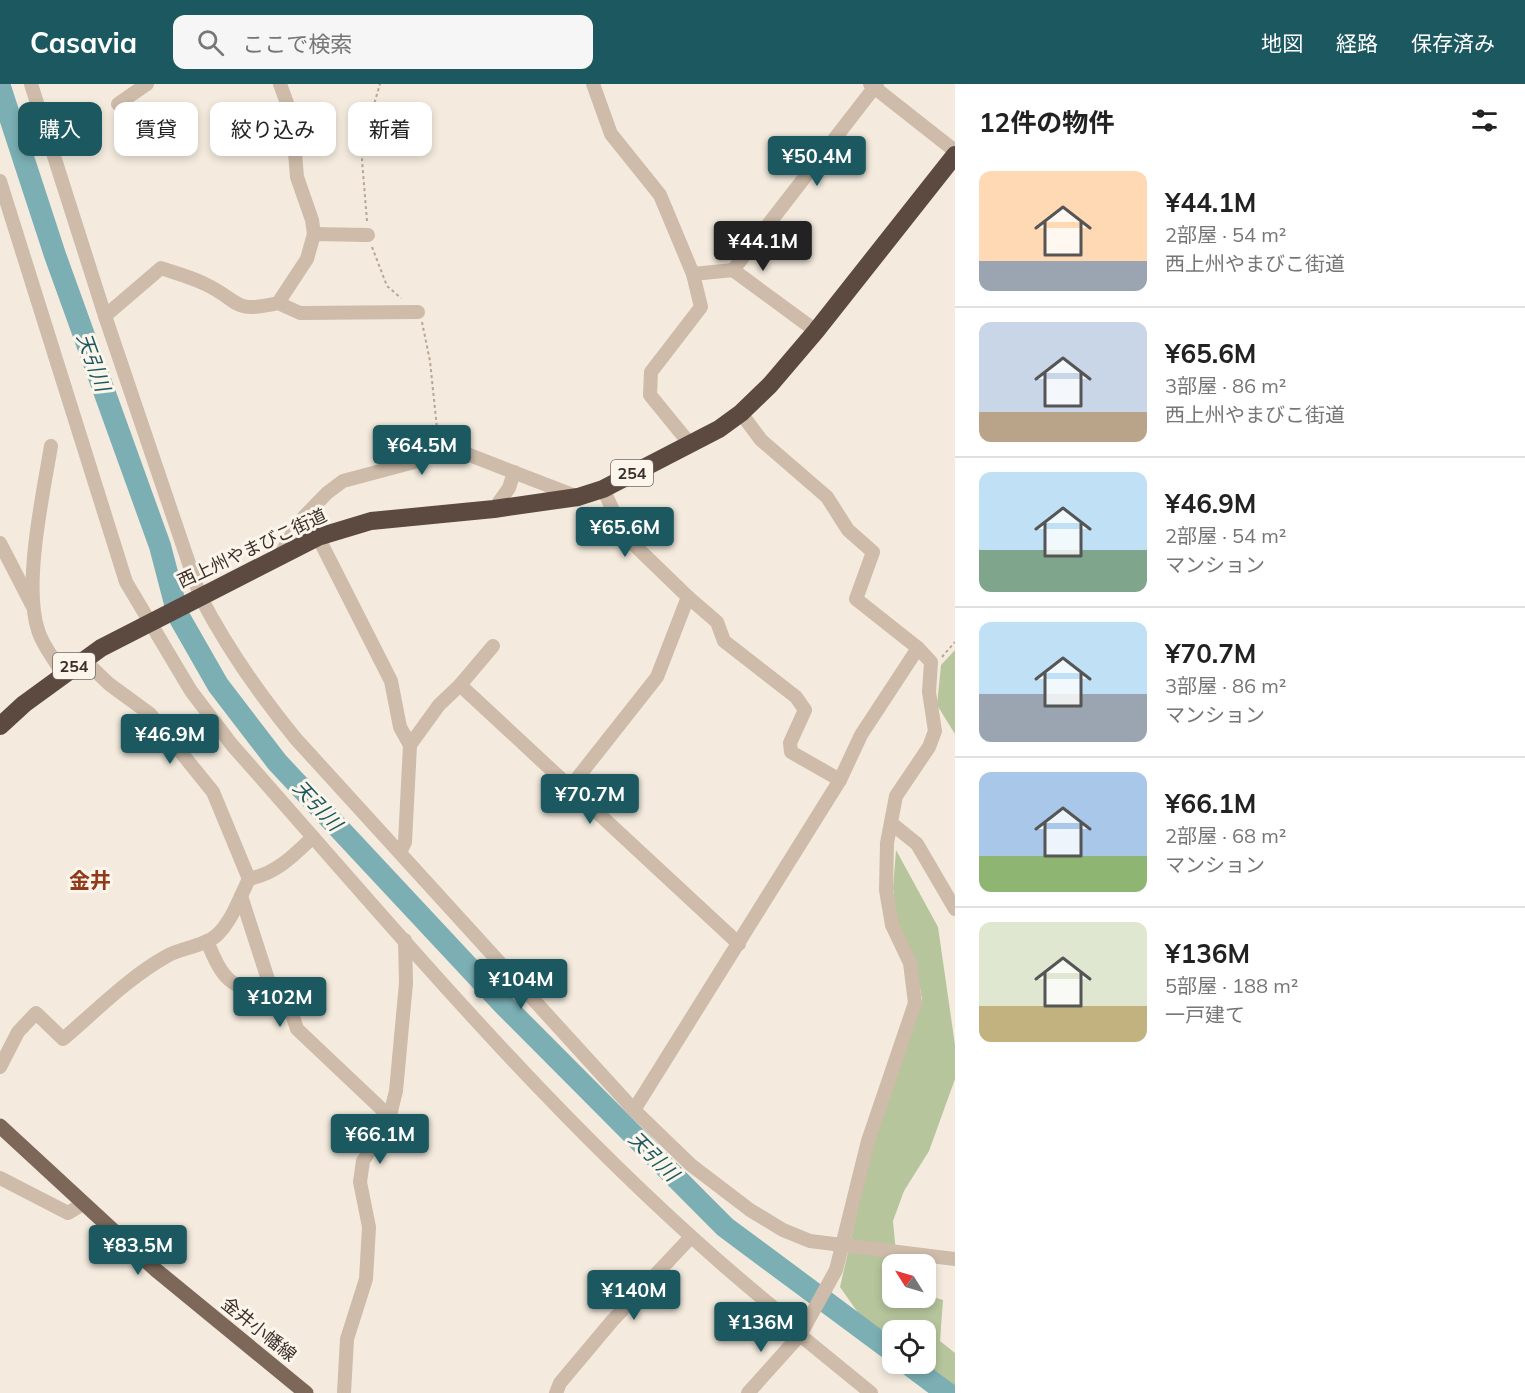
<!DOCTYPE html>
<html lang="ja">
<meta charset="utf-8">
<style>
:root{--surface:#fff;--page:#f6f6f6;--text:#222;--muted:#767676;--line:#e0e0e0;--accent:#1b585f}
body{margin:0;font-family:Mulish,"Noto Sans JP",sans-serif;background:var(--page);color:var(--text);height:100vh;display:flex;flex-direction:column;font-size:22px;white-space:nowrap}
*{box-sizing:border-box;margin:0}
p{font-size:20px;color:var(--muted)}
.icon{flex:none;width:33px;height:33px;fill:none;stroke:currentColor;stroke-width:2;stroke-linecap:round;stroke-linejoin:round}
.map{position:relative;flex:1;overflow:hidden}
.side{display:flex;flex-direction:column;background:var(--surface);width:570px}
.side>*{flex:none}
.top-card{position:absolute;left:18px;top:18px;width:570px;height:54px;display:flex;gap:12px}
.needle{width:39px;rotate:307deg}
.controls{position:absolute;left:882px;top:1170px;display:grid;gap:12px}
.controls a{display:grid;place-items:center;width:54px;height:54px;border-radius:12px;background:var(--surface);box-shadow:0 3px 9px #0003;font-size:30px}
.price{position:absolute;translate:-50% -51px;padding:0 14px;border-radius:6px;background:var(--accent);color:#fff;font-size:20px;line-height:39px;filter:drop-shadow(0 2px 3px #0008)}
.price::after{content:'';position:absolute;left:50%;top:36px;width:18px;height:14px;margin-left:-9px;background:inherit;clip-path:polygon(0 0,100% 0,50% 100%)}
.price.on{background:#222;color:#fff}
ul{padding:0;list-style:none}
li{display:flex;align-items:center;gap:18px;height:150px;padding:0 24px}
li+li{border-top:2px solid var(--line)}
li span{display:grid;place-items:center;flex:none;width:168px;height:120px;border-radius:12px;color:#555}
li>.icon{margin-inline-start:auto}
span .icon{width:72px;height:72px;fill:#fffc;stroke-width:1}
li b{font-size:26px}
h2{display:flex;justify-content:space-between;align-items:center;height:72px;padding:0 24px;font-size:26px}
.chip{padding:0 21px;border-radius:12px;background:var(--surface);box-shadow:0 3px 9px #0003;font-size:21px;line-height:54px}
.chip.on{background:var(--accent);color:#fff}
header{display:flex;align-items:center;gap:36px;box-sizing:border-box;height:84px;padding:0 30px;background:var(--accent);color:#fff}
header strong{font-size:28px}
nav{display:flex;gap:33px;margin-inline-start:auto;font-size:21px}
.search{width:420px;height:54px;background:var(--page);display:flex;align-items:center;gap:15px;box-sizing:border-box;padding:0 21px;border-radius:12px;color:var(--muted);font-size:22px}
main{display:flex;flex:1;min-height:0}
.map>svg:first-child{display:block}
.green{fill:#b6c59c}
.lines{fill:none;stroke-linecap:round;stroke-linejoin:round}
.river{stroke:#7bafb4;stroke-width:22}
.path{stroke:#baa593;stroke-width:2;stroke-dasharray:3 3;stroke-linecap:butt}
.minor{stroke:#cebba9;stroke-width:14}
.major{stroke:#7d6759;stroke-width:15}
.highway{stroke:#5c4940;stroke-width:18}
.labels{text-anchor:middle;dominant-baseline:central;stroke-width:6;stroke-linejoin:round;paint-order:stroke}
.shield{fill:#fbf5eb;stroke:#746a63;stroke-width:1.5}
.shield-label{font-size:16px;font-weight:bold;fill:#3a2f29}
.street-label{font-size:18px;fill:#3a2f29;stroke:#fbf5eb}
.water-label{font-size:20px;font-style:italic;fill:#1b585f;stroke:#fbf5eb}
.quarter-label{font-size:21px;font-weight:bold;fill:#903c1c;stroke:#fbf5eb}
</style>
<header>
<strong>Casavia</strong>
<div class="search"><svg class="icon" aria-label="search" viewBox="0 0 24 24"><circle cx="10" cy="10" r="6"/><path d="M15 15l6 6"/></svg>ここで検索</div>
<nav><a>地図</a><a>経路</a><a>保存済み</a></nav>
</header>
<main>
<div class="map">
<svg width="955" height="1309" viewBox="0 0 955 1309">
<rect width="100%" height="100%" fill="#f4ebde"/>
<g class="green">
<path d="M 955,566 L 955,650 L 937,621 L 941,581 Z"/>
<path d="M 896,766 L 938,843 L 955,961 L 955,995 L 929,1067 L 904,1107 L 893,1137 L 897,1180 L 892,1180 L 892,1214 L 926,1214 L 926,1211 L 943,1216 L 940,1257 L 955,1269 L 955,1302 L 923,1280 L 926,1280 L 926,1246 L 892,1246 L 892,1258 L 866,1240 L 840,1203 L 873,1058 L 922,915 L 915,876 L 897,838 L 893,804 Z"/>
</g>
<g class="lines">
<g class="river">
<path d="M 0,3 L 55,171 L 160,462 L 178,531 L 218,601 L 277,678 L 504,921 L 725,1143 L 892,1267"/>
<path d="M 908,1280 L 947,1309"/>
</g>
<g class="path">
<path d="M 367,137 L 362,76 L 367,44 L 380,0"/>
<path d="M 372,163 L 387,202 L 401,214"/>
<path d="M 422,238 L 430,277 L 438,354"/>
<path d="M 942,573 L 955,558"/>
</g>
<g class="minor">
<path d="M 31,0 L 105,232 L 200,512 C 227,564 259,610 296,655 L 634,1026 L 691,1081 L 750,1126 L 783,1146 L 810,1157 L 955,1175"/>
<path d="M 280,0 L 292,33 L 297,93 L 312,136 L 314,150"/>
<path d="M 593,0 L 611,50 L 660,111 L 693,190 L 701,223 L 651,288 L 650,311 L 690,360"/>
<path d="M 870,0 L 955,67"/>
<path d="M 118,20 L 147,0"/>
<path d="M 0,97 L 126,498 L 191,607 L 232,661 C 409,861 580,1069 789,1236 L 800,1251 L 871,1309"/>
<path d="M 733,186 L 877,0"/>
<path d="M 693,190 L 733,186 L 816,247"/>
<path d="M 278,219 L 300,229 L 418,228"/>
<path d="M 105,232 L 161,184 C 175,189 191,193 205,200 C 241,217 232,230 278,219 L 307,175 L 314,150 L 368,151"/>
<path d="M 741,329 L 761,356 L 827,413 L 848,446 L 873,468 L 856,515 L 918,564 L 931,578 L 929,608 L 935,647 L 929,663 L 896,712 L 887,759 L 886,806 L 892,841 L 910,879 L 915,919 L 868,1057 L 836,1186 L 800,1251 L 748,1309"/>
<path d="M 51,362 C 43,410 23,501 38,546 C 42,561 55,576 63,590"/>
<path d="M 603,405 L 625,452 L 688,513"/>
<path d="M 494,425 L 509,404 L 514,388"/>
<path d="M 318,453 L 391,597 L 400,643 L 410,661"/>
<path d="M 0,459 L 32,521"/>
<path d="M 281,470 L 298,439 L 327,409 L 343,397 L 418,377 L 439,366 L 467,370 L 578,413"/>
<path d="M 83,575 L 109,600 L 150,630 L 213,708 L 249,795"/>
<path d="M 460,601 L 739,860"/>
<path d="M 571,702 L 657,593 L 688,513 L 717,538 L 724,557 L 796,613 L 805,626 L 790,659 L 791,668 L 840,696"/>
<path d="M 891,739 L 917,760 L 955,825"/>
<path d="M 400,768 L 405,758 L 410,661 L 439,621 L 460,601 L 493,562"/>
<path d="M 241,812 L 273,911 L 290,924 L 297,945 L 390,1033"/>
<path d="M 207,857 C 223,896 229,904 273,911"/>
<path d="M 0,983 L 18,948 L 36,929 L 63,955 C 96,927 129,893 167,872 C 182,863 204,863 217,851 C 232,837 240,813 249,795 C 277,789 293,772 313,753"/>
<path d="M 634,1026 L 840,696 L 861,651 L 918,564"/>
<path d="M 0,1094 L 68,1129 L 83,1120"/>
<path d="M 344,1309 L 347,1255 L 366,1195 L 369,1143 L 360,1098 L 363,1077 L 388,1039 L 396,1007 L 406,899 L 405,856"/>
<path d="M 556,1309 L 560,1299 L 612,1237 L 691,1153"/>
</g>
<path class="major" d="M 0,1042 L 156,1186 L 306,1309"/>
<path class="highway" d="M 0,642 L 24,620 L 101,564 L 318,453 L 371,437 L 494,425 L 578,413 L 603,405 L 719,345 L 741,329 L 770,301 L 816,247 L 955,71"/>
</g>
<g class="labels">
<g class="shield">
<rect x="611" y="376" width="42" height="26" rx="4.5"/>
<rect x="53" y="569" width="42" height="26" rx="4.5"/>
</g>
<g class="shield-label">
<text x="632" y="389">254</text>
<text x="74" y="582">254</text>
</g>
<g class="street-label">
<text transform="translate(252 464) rotate(-25)">西上州やまびこ街道</text>
<text transform="translate(259 1245) rotate(39)">金井小幡線</text>
</g>
<g class="water-label">
<text transform="translate(94 278) rotate(70)">天引川</text>
<text transform="translate(318 721) rotate(47)">天引川</text>
<text transform="translate(654 1072) rotate(45)">天引川</text>
</g>
<g class="quarter-label">
<text x="90" y="796">金井</text>
</g>
</g>
</svg>
<div class="controls">
<a><svg class="needle" viewBox="-14 -14 28 28"><path d="M0-13l5 13h-10z" fill="#e53935"/><path d="M0 13l5-13h-10z" fill="#767676"/></svg></a>
<a><svg class="icon" aria-label="locate" viewBox="0 0 24 24"><circle cx="12" cy="12" r="6"/><path d="M12 2v4M12 18v4M2 12h4M18 12h4"/></svg></a>
</div>
<b class="price" style="left:817px;top:103px">¥50.4M</b>
<b class="price on" style="left:763px;top:188px">¥44.1M</b>
<b class="price" style="left:422px;top:392px">¥64.5M</b>
<b class="price" style="left:625px;top:474px">¥65.6M</b>
<b class="price" style="left:170px;top:681px">¥46.9M</b>
<b class="price" style="left:590px;top:741px">¥70.7M</b>
<b class="price" style="left:521px;top:926px">¥104M</b>
<b class="price" style="left:280px;top:944px">¥102M</b>
<b class="price" style="left:380px;top:1081px">¥66.1M</b>
<b class="price" style="left:138px;top:1192px">¥83.5M</b>
<b class="price" style="left:634px;top:1237px">¥140M</b>
<b class="price" style="left:761px;top:1269px">¥136M</b>
<div class="top-card">
<a class="chip on">購入</a>
<a class="chip">賃貸</a>
<a class="chip">絞り込み</a>
<a class="chip">新着</a>
</div>
</div>
<section class="side">
<h2>12件の物件<svg class="icon" aria-label="filters" viewBox="0 0 24 24"><path d="M4 7h16M4 17h16"/><circle cx="9" cy="7" r="2"/><circle cx="15" cy="17" r="2"/></svg></h2>
<ul>
<li><span style="background:linear-gradient(#ffd9b3 75%,#9aa5b1 0)"><svg class="icon" aria-label="home" viewBox="0 0 24 24"><path d="M3 11l9-7 9 7M6 9v11h12V9"/></svg></span><div><b>¥44.1M</b><p>2部屋 · 54 m²</p><p>西上州やまびこ街道</p></div></li>
<li><span style="background:linear-gradient(#c9d6e8 75%,#b9a48a 0)"><svg class="icon" aria-label="home" viewBox="0 0 24 24"><path d="M3 11l9-7 9 7M6 9v11h12V9"/></svg></span><div><b>¥65.6M</b><p>3部屋 · 86 m²</p><p>西上州やまびこ街道</p></div></li>
<li><span style="background:linear-gradient(#bfe0f5 65%,#7fa58c 0)"><svg class="icon" aria-label="home" viewBox="0 0 24 24"><path d="M3 11l9-7 9 7M6 9v11h12V9"/></svg></span><div><b>¥46.9M</b><p>2部屋 · 54 m²</p><p>マンション</p></div></li>
<li><span style="background:linear-gradient(#bfe0f5 60%,#9aa5b1 0)"><svg class="icon" aria-label="home" viewBox="0 0 24 24"><path d="M3 11l9-7 9 7M6 9v11h12V9"/></svg></span><div><b>¥70.7M</b><p>3部屋 · 86 m²</p><p>マンション</p></div></li>
<li><span style="background:linear-gradient(#a9c7e8 70%,#8fb573 0)"><svg class="icon" aria-label="home" viewBox="0 0 24 24"><path d="M3 11l9-7 9 7M6 9v11h12V9"/></svg></span><div><b>¥66.1M</b><p>2部屋 · 68 m²</p><p>マンション</p></div></li>
<li><span style="background:linear-gradient(#dfe7d0 70%,#c2b280 0)"><svg class="icon" aria-label="home" viewBox="0 0 24 24"><path d="M3 11l9-7 9 7M6 9v11h12V9"/></svg></span><div><b>¥136M</b><p>5部屋 · 188 m²</p><p>一戸建て</p></div></li>
</ul>
</section>
</main>
